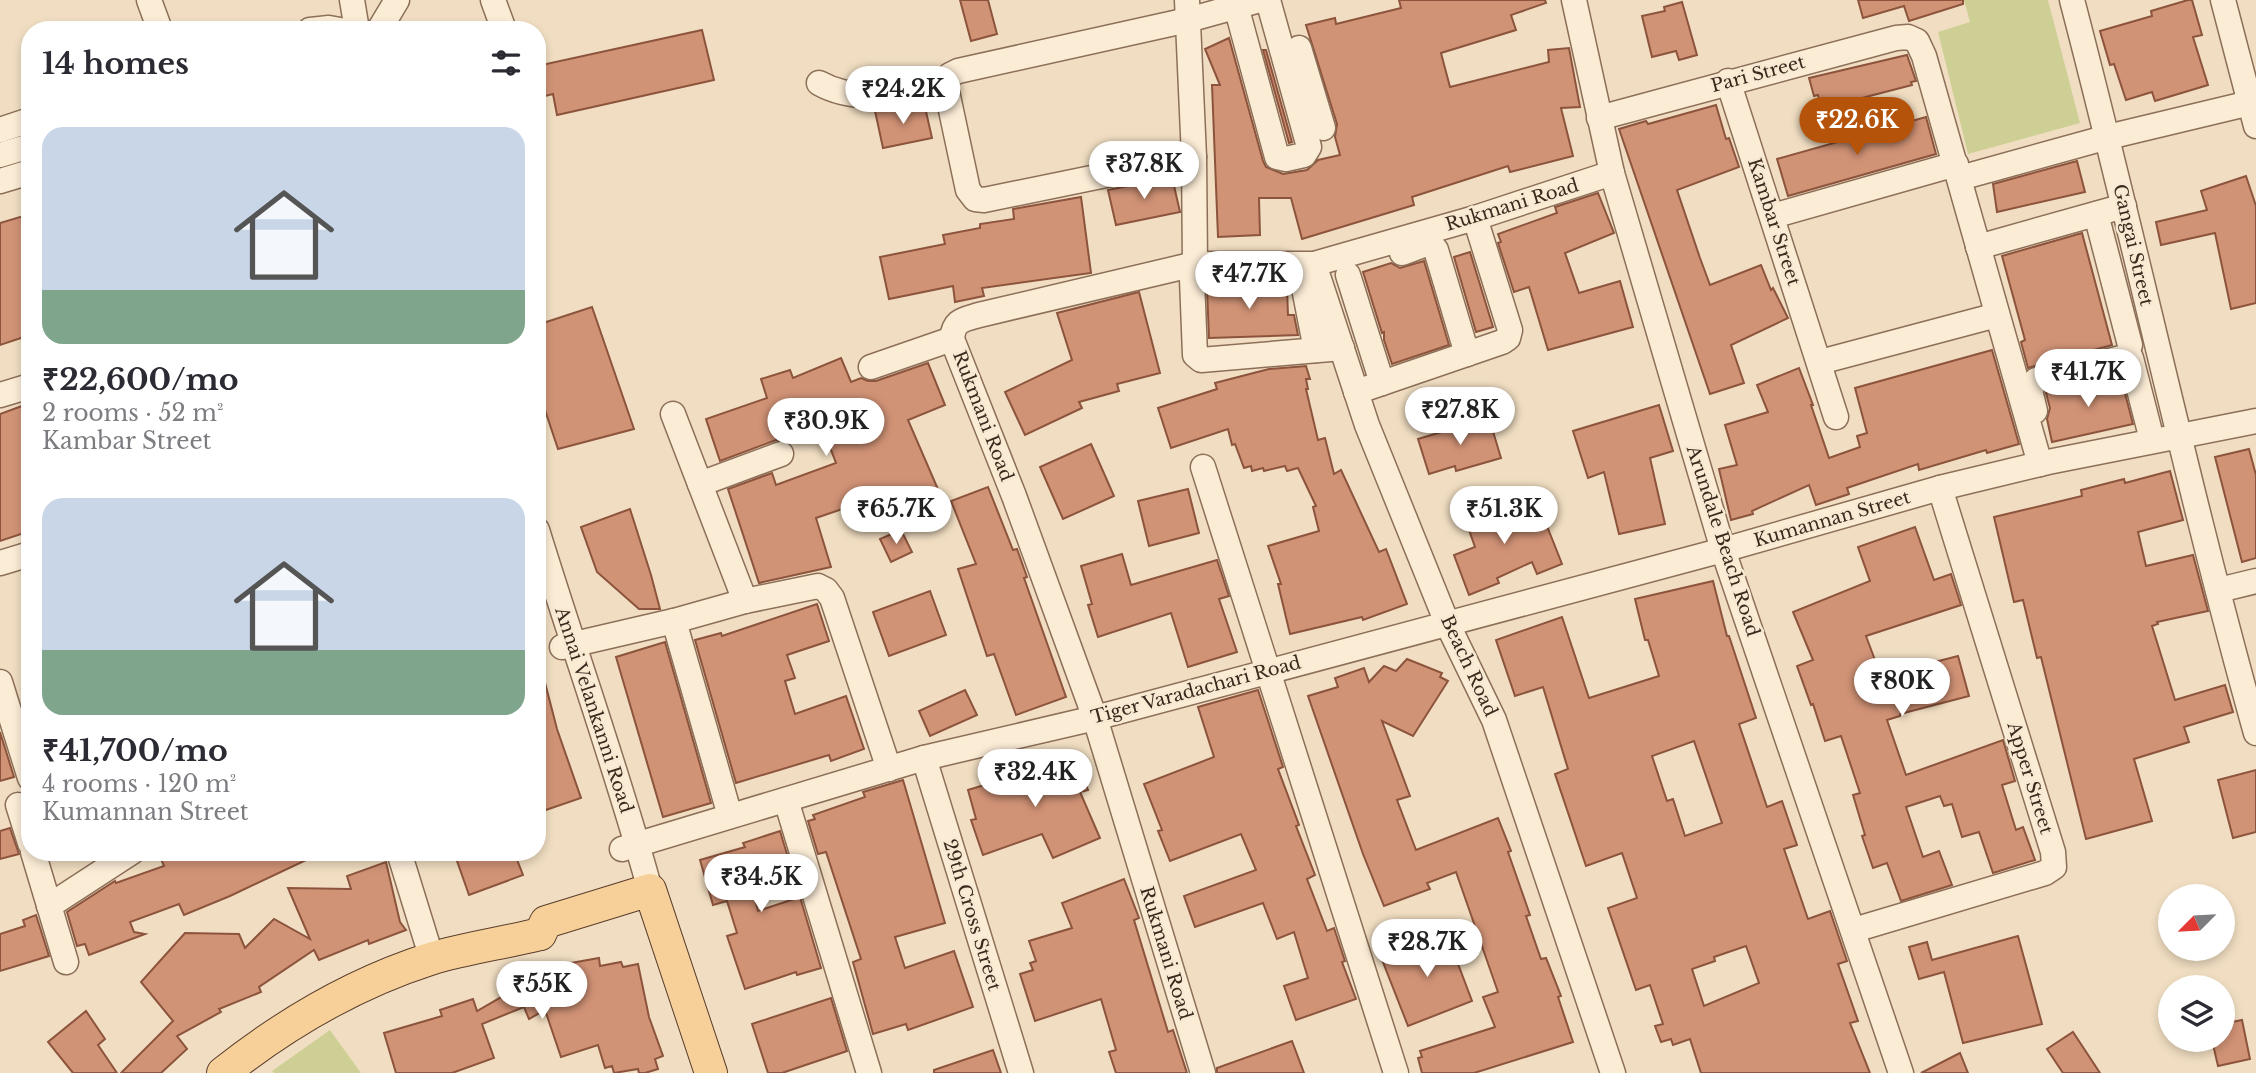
<!DOCTYPE html>
<meta charset="utf-8">
<style>
:root{--surface:#fff;--page:#f7f7f7;--text:#2b2b33;--muted:#7c7c81;--accent:#b45309}
body{margin:0;font-family:"Libre Baskerville",serif;background:var(--page);color:var(--text);height:100vh;display:flex;flex-direction:column;font-size:26px;white-space:nowrap}
*{box-sizing:border-box;margin:0}
p{font-size:23px;color:var(--muted)}
.icon{flex:none;width:38px;height:38px;fill:none;stroke:currentColor;stroke-width:2;stroke-linecap:round;stroke-linejoin:round}
.map{position:relative;flex:1;overflow:hidden}
.drawer{position:absolute;left:21px;top:21px;width:525px;height:840px;display:flex;flex-direction:column;background:var(--surface);border-radius:28px;box-shadow:0 4px 10px #0003}
.drawer>*{flex:none}
.needle{width:46px;rotate:246deg}
.buttons{position:absolute;left:2158px;top:884px;display:grid;gap:14px}
.buttons a{display:grid;place-items:center;width:77px;height:77px;border-radius:50%;background:var(--surface);box-shadow:0 4px 10px #0003;font-size:35px}
.price{position:absolute;translate:-50% -60px;padding:0 16px;border-radius:24px;background:#fff;color:#222;font-size:23px;line-height:46px;filter:drop-shadow(0 2px 4px #0008)}
.price::after{content:'';position:absolute;left:50%;top:42px;width:21px;height:16px;margin-left:-10px;background:inherit;clip-path:polygon(0 0,100% 0,50% 100%)}
.price.selected{background:var(--accent);color:#fff}
ul{padding:0;list-style:none}
li{display:grid;align-content:center;gap:14px;height:371px;padding:0 21px}
li span{display:grid;place-items:center;height:217px;border-radius:21px;color:#555}
li>.icon{margin-inline-start:auto}
span .icon{width:126px;height:126px;fill:#fffc;stroke-width:1}
li b{font-size:30px}
h2{display:flex;justify-content:space-between;align-items:center;height:84px;padding:0 21px;font-size:30px}
.map>svg:first-child{display:block}
.green{fill:#cecf95}
.building{fill:#d19376;stroke:#8c543c;stroke-width:2;fill-rule:evenodd}
.lines{fill:none;stroke-linecap:round;stroke-linejoin:round}
.minor-casing{stroke:#8c6f58;stroke-width:27}
.major-casing{stroke:#593d2c;stroke-width:34}
.minor{stroke:#fbecd6;stroke-width:24}
.major{stroke:#f6d098;stroke-width:32}
.labels{text-anchor:middle;dominant-baseline:central;stroke-width:5;stroke-linejoin:round;paint-order:stroke}
.street-label{font-size:18px;fill:#3b291d;stroke:#f7e9d2}
</style>
<div class="map">
<svg width="2256" height="1073" viewBox="0 0 2256 1073">
<rect width="100%" height="100%" fill="#f1dec2"/>
<g class="green">
<path d="M 1964,0 L 2048,0 L 2080,123 L 1968,154 L 1938,32 L 1970,22 Z"/>
<path d="M 330,1030 L 361,1073 L 274,1073 L 272,1071 Z"/>
</g>
<g class="building">
<path d="M 960,0 L 988,0 L 997,34 L 971,41 Z"/>
<path d="M 1399,0 L 1545,0 L 1546,3 L 1511,15 L 1516,30 L 1441,53 L 1450,87 L 1549,62 L 1548,50 L 1569,48 L 1580,107 L 1561,108 L 1573,156 L 1510,172 L 1508,166 L 1412,197 L 1414,205 L 1302,239 L 1291,198 L 1259,198 L 1260,235 L 1218,237 L 1212,85 L 1220,85 L 1205,49 L 1229,38 L 1263,161 L 1266,167 L 1283,174 L 1307,170 L 1318,160 L 1340,155 L 1335,137 L 1337,124 L 1306,25 L 1335,18 L 1336,24 L 1401,8 Z"/>
<path d="M 1858,0 L 1963,0 L 1963,4 L 1909,21 L 1904,6 L 1863,18 Z"/>
<path d="M 2188,0 L 2192,0 L 2202,35 L 2193,37 L 2208,85 L 2155,101 L 2152,92 L 2126,100 L 2114,64 L 2110,65 L 2100,31 L 2152,16 L 2151,11 Z"/>
<path d="M 1682,2 L 1697,55 L 1679,60 L 1676,51 L 1652,57 L 1642,16 L 1665,11 L 1664,7 Z"/>
<path d="M 702,30 L 714,80 L 557,115 L 553,94 L 537,98 L 537,66 Z"/>
<path d="M 1263,50 L 1266,50 L 1292,142 L 1289,143 Z"/>
<path d="M 1907,55 L 1916,81 L 1911,82 L 1912,85 L 1862,98 L 1863,102 L 1830,110 L 1829,105 L 1821,107 L 1818,95 L 1814,96 L 1809,78 Z"/>
<path d="M 1716,105 L 1726,139 L 1729,138 L 1739,167 L 1677,190 L 1700,258 L 1710,285 L 1761,265 L 1771,290 L 1773,288 L 1788,318 L 1731,345 L 1744,383 L 1710,394 L 1619,129 L 1646,121 L 1648,124 Z"/>
<path d="M 925,107 L 932,138 L 883,148 L 875,111 Z"/>
<path d="M 1926,117 L 1936,154 L 1788,196 L 1777,159 Z"/>
<path d="M 2077,161 L 2085,192 L 1997,212 L 1993,184 Z"/>
<path d="M 2246,176 L 2256,206 L 2256,303 L 2231,309 L 2215,233 L 2161,245 L 2156,222 L 2207,210 L 2201,191 Z"/>
<path d="M 1172,177 L 1180,212 L 1116,225 L 1108,190 Z"/>
<path d="M 1598,193 L 1614,233 L 1565,253 L 1579,293 L 1620,281 L 1633,327 L 1548,350 L 1529,287 L 1514,292 L 1498,243 L 1501,242 L 1498,234 L 1557,213 L 1555,207 Z"/>
<path d="M 1081,197 L 1091,273 L 982,288 L 984,296 L 955,302 L 953,286 L 889,299 L 880,257 L 945,244 L 943,235 L 980,228 L 980,224 L 1014,219 L 1013,209 Z"/>
<path d="M 30,214 L 30,335 L 0,345 L 0,223 Z"/>
<path d="M 2082,233 L 2112,345 L 2028,368 L 2021,342 L 2025,340 L 2002,256 Z"/>
<path d="M 1470,252 L 1493,327 L 1476,332 L 1454,257 Z"/>
<path d="M 1424,261 L 1449,345 L 1392,364 L 1384,340 L 1384,332 L 1382,333 L 1363,272 L 1391,263 L 1400,268 Z"/>
<path d="M 1264,279 L 1272,288 L 1287,289 L 1288,315 L 1294,315 L 1298,335 L 1209,338 L 1207,288 L 1229,287 L 1229,280 Z"/>
<path d="M 1139,292 L 1160,373 L 1117,384 L 1119,391 L 1079,402 L 1082,408 L 1025,435 L 1005,392 L 1072,360 L 1057,313 Z"/>
<path d="M 592,307 L 634,429 L 558,449 L 537,386 L 537,325 Z"/>
<path d="M 1992,350 L 2019,444 L 1987,453 L 1986,450 L 1919,470 L 1918,464 L 1847,488 L 1849,494 L 1816,505 L 1809,485 L 1752,511 L 1753,514 L 1731,520 L 1719,469 L 1737,465 L 1725,425 L 1768,412 L 1757,385 L 1799,368 L 1813,405 L 1811,405 L 1829,458 L 1860,447 L 1857,436 L 1867,433 L 1855,388 Z"/>
<path d="M 841,358 L 851,382 L 861,378 L 868,381 L 876,381 L 928,363 L 945,405 L 908,420 L 940,494 L 913,505 L 907,493 L 857,512 L 854,505 L 816,518 L 831,567 L 759,583 L 728,489 L 772,473 L 776,485 L 836,463 L 822,427 L 784,440 L 776,440 L 720,461 L 706,419 L 767,398 L 761,379 L 790,370 L 793,378 Z"/>
<path d="M 1306,366 L 1310,379 L 1306,379 L 1308,389 L 1306,389 L 1318,440 L 1325,438 L 1334,474 L 1341,470 L 1379,552 L 1386,549 L 1407,604 L 1363,620 L 1362,617 L 1290,634 L 1278,584 L 1281,584 L 1268,546 L 1319,531 L 1313,507 L 1316,506 L 1298,468 L 1287,471 L 1285,466 L 1264,471 L 1263,468 L 1252,471 L 1251,466 L 1244,468 L 1235,444 L 1232,445 L 1228,429 L 1171,448 L 1158,408 L 1217,389 L 1215,383 L 1269,369 Z"/>
<path d="M 2120,374 L 2133,424 L 2052,442 L 2047,419 L 2050,408 L 2046,393 Z"/>
<path d="M 30,403 L 30,531 L 0,541 L 0,414 Z"/>
<path d="M 1659,405 L 1673,451 L 1650,458 L 1665,524 L 1619,534 L 1604,472 L 1588,478 L 1573,431 Z"/>
<path d="M 1489,418 L 1501,458 L 1456,471 L 1455,466 L 1429,474 L 1418,439 Z"/>
<path d="M 1091,444 L 1114,496 L 1063,519 L 1040,467 Z"/>
<path d="M 2249,449 L 2256,475 L 2256,558 L 2242,562 L 2215,457 Z"/>
<path d="M 2170,471 L 2183,520 L 2138,532 L 2146,566 L 2193,555 L 2208,611 L 2157,622 L 2158,624 L 2152,626 L 2175,700 L 2225,685 L 2233,712 L 2184,727 L 2189,742 L 2134,759 L 2152,821 L 2086,839 L 2041,657 L 2037,658 L 2023,600 L 2014,602 L 1994,517 L 2082,496 L 2081,490 L 2124,479 L 2125,483 Z"/>
<path d="M 988,487 L 1013,550 L 1017,549 L 1027,577 L 1024,578 L 1066,697 L 1016,715 L 994,654 L 987,656 L 958,569 L 976,564 L 951,501 Z"/>
<path d="M 1188,489 L 1199,533 L 1149,546 L 1138,501 Z"/>
<path d="M 1504,498 L 1512,523 L 1541,511 L 1562,564 L 1537,574 L 1532,562 L 1497,578 L 1499,583 L 1469,595 L 1454,555 L 1475,547 L 1463,513 Z"/>
<path d="M 630,509 L 651,575 L 660,609 L 639,609 L 597,572 L 581,527 Z"/>
<path d="M 1915,527 L 1934,580 L 1951,574 L 1961,605 L 1866,636 L 1881,676 L 1958,656 L 1969,696 L 1900,714 L 1900,716 L 1887,720 L 1906,775 L 2003,740 L 2015,781 L 2002,785 L 2016,830 L 2023,827 L 2035,860 L 1993,873 L 1979,832 L 1962,837 L 1952,804 L 1944,806 L 1940,796 L 1906,807 L 1923,857 L 1939,851 L 1952,885 L 1901,901 L 1887,863 L 1873,868 L 1862,836 L 1865,835 L 1853,795 L 1860,793 L 1841,736 L 1825,741 L 1813,704 L 1811,705 L 1797,666 L 1813,660 L 1793,612 L 1870,581 L 1858,547 Z"/>
<path d="M 901,530 L 912,552 L 891,562 L 880,539 Z"/>
<path d="M 1122,554 L 1131,585 L 1217,560 L 1229,596 L 1219,599 L 1237,652 L 1188,667 L 1171,613 L 1098,637 L 1088,605 L 1092,604 L 1081,566 Z"/>
<path d="M 1713,581 L 1727,636 L 1729,636 L 1756,718 L 1739,724 L 1767,807 L 1782,801 L 1797,845 L 1784,849 L 1808,919 L 1830,911 L 1847,961 L 1838,964 L 1858,1021 L 1850,1023 L 1870,1073 L 1701,1073 L 1690,1039 L 1673,1045 L 1671,1039 L 1661,1042 L 1655,1026 L 1663,1024 L 1650,985 L 1636,990 L 1608,908 L 1637,898 L 1622,853 L 1586,866 L 1555,774 L 1568,769 L 1543,687 L 1515,696 L 1496,640 L 1562,617 L 1589,698 L 1659,676 L 1648,640 L 1645,640 L 1635,599 ZM 1694,741 L 1722,823 L 1685,836 L 1673,799 L 1667,801 L 1652,756 ZM 1746,946 L 1759,983 L 1704,1006 L 1692,969 L 1715,961 L 1714,957 Z"/>
<path d="M 930,591 L 946,635 L 889,656 L 873,612 Z"/>
<path d="M 817,604 L 829,641 L 787,655 L 795,678 L 785,681 L 795,714 L 846,696 L 864,749 L 831,761 L 829,755 L 736,783 L 695,640 L 721,633 L 722,636 Z"/>
<path d="M 665,642 L 711,803 L 663,817 L 616,657 Z"/>
<path d="M 1407,659 L 1442,673 L 1440,677 L 1448,681 L 1413,736 L 1382,721 L 1410,796 L 1397,800 L 1416,850 L 1498,818 L 1511,851 L 1508,852 L 1530,915 L 1526,916 L 1541,959 L 1546,958 L 1561,996 L 1558,997 L 1573,1042 L 1474,1073 L 1422,1073 L 1418,1058 L 1422,1057 L 1420,1051 L 1495,1027 L 1483,997 L 1498,992 L 1456,872 L 1427,883 L 1430,889 L 1384,906 L 1363,854 L 1308,696 L 1338,687 L 1335,678 L 1364,668 L 1369,682 L 1384,666 L 1396,671 Z"/>
<path d="M 542,671 L 557,729 L 581,798 L 537,813 L 537,672 Z"/>
<path d="M 965,690 L 977,715 L 930,736 L 919,711 Z"/>
<path d="M 1258,690 L 1283,767 L 1278,769 L 1299,825 L 1296,826 L 1315,875 L 1307,879 L 1327,931 L 1334,928 L 1345,961 L 1342,962 L 1356,999 L 1296,1020 L 1284,986 L 1308,978 L 1294,932 L 1277,939 L 1263,903 L 1195,927 L 1184,896 L 1256,870 L 1241,834 L 1170,861 L 1158,831 L 1162,830 L 1144,784 L 1214,757 L 1198,707 Z"/>
<path d="M 0,732 L 14,777 L 0,781 Z"/>
<path d="M 1074,752 L 1088,790 L 1080,792 L 1100,838 L 1053,858 L 1042,834 L 983,855 L 971,820 L 976,819 L 968,790 L 1024,773 L 1023,770 Z"/>
<path d="M 2256,770 L 2256,832 L 2233,838 L 2218,780 Z"/>
<path d="M 903,780 L 945,923 L 895,937 L 905,968 L 954,951 L 973,1007 L 908,1030 L 906,1024 L 873,1034 L 853,962 L 861,959 L 826,852 L 818,854 L 808,821 L 815,819 L 813,815 L 865,797 L 863,792 Z"/>
<path d="M 10,828 L 19,854 L 0,859 L 0,831 Z"/>
<path d="M 780,831 L 790,864 L 749,877 L 758,911 L 800,897 L 821,968 L 797,975 L 796,972 L 745,989 L 727,936 L 737,933 L 727,901 L 713,905 L 700,860 L 745,847 L 743,843 Z"/>
<path d="M 158,852 L 323,852 L 230,896 L 184,915 L 179,904 L 130,922 L 134,932 L 145,934 L 89,955 L 85,944 L 77,946 L 67,912 L 115,881 L 116,883 L 164,866 Z"/>
<path d="M 471,852 L 514,852 L 523,875 L 469,895 L 456,858 Z"/>
<path d="M 386,862 L 400,922 L 406,930 L 369,944 L 368,940 L 319,960 L 314,950 L 259,987 L 261,992 L 219,1009 L 221,1012 L 177,1036 L 187,1049 L 161,1073 L 121,1073 L 173,1021 L 141,982 L 185,933 L 239,934 L 245,948 L 274,919 L 310,939 L 288,888 L 351,889 L 347,876 Z"/>
<path d="M 1124,879 L 1139,918 L 1134,920 L 1168,1032 L 1173,1030 L 1187,1073 L 1116,1073 L 1109,1052 L 1116,1050 L 1101,999 L 1035,1021 L 1020,974 L 1033,970 L 1030,963 L 1036,961 L 1029,941 L 1072,928 L 1062,903 Z"/>
<path d="M 36,915 L 49,956 L 0,971 L 0,934 L 25,926 L 23,920 Z"/>
<path d="M 1446,932 L 1472,1001 L 1408,1026 L 1381,957 Z"/>
<path d="M 2018,936 L 2042,1024 L 1963,1043 L 1944,972 L 1919,979 L 1909,947 L 1927,942 L 1932,960 Z"/>
<path d="M 599,958 L 600,966 L 621,962 L 623,967 L 638,964 L 649,1017 L 663,1056 L 655,1059 L 658,1069 L 645,1073 L 639,1073 L 638,1069 L 614,1073 L 612,1066 L 605,1068 L 598,1045 L 561,1057 L 545,1010 L 529,1019 L 524,1007 L 482,1024 L 494,1058 L 452,1073 L 396,1073 L 384,1033 L 442,1016 L 440,1010 L 473,999 L 477,1011 L 517,988 L 513,975 L 533,966 L 539,976 L 547,969 L 550,975 L 560,965 Z"/>
<path d="M 831,998 L 847,1051 L 782,1073 L 768,1073 L 752,1024 Z"/>
<path d="M 86,1011 L 105,1039 L 98,1045 L 117,1073 L 73,1073 L 48,1042 Z"/>
<path d="M 2242,1020 L 2250,1059 L 2218,1066 L 2212,1040 L 2222,1040 L 2222,1024 Z"/>
<path d="M 2073,1032 L 2100,1073 L 2063,1073 L 2047,1049 Z"/>
<path d="M 1292,1041 L 1304,1073 L 1217,1073 L 1217,1068 Z"/>
<path d="M 993,1050 L 1001,1073 L 934,1073 L 934,1070 Z"/>
<path d="M 1960,1053 L 1968,1073 L 1921,1073 Z"/>
</g>
<g class="lines">
<g class="minor-casing">
<g id="minor">
<path d="M 149,0 L 160,30"/>
<path d="M 352,0 L 357,30"/>
<path d="M 493,0 L 504,30"/>
<path d="M 1187,0 L 1194,157 L 1195,264 L 1192,279 L 1195,355 L 1201,360 L 1342,348"/>
<path d="M 1574,0 L 1612,173 L 1723,550 L 1901,1073"/>
<path d="M 2072,0 C 2136,244 2188,491 2256,733"/>
<path d="M 2223,0 L 2256,126"/>
<path d="M 1236,6 L 1277,157 L 1286,159 L 1304,155 L 1309,147 L 1268,0"/>
<path d="M 310,30 L 329,28 L 340,30"/>
<path d="M 379,30 L 397,0"/>
<path d="M 1299,48 L 1323,128"/>
<path d="M 1728,81 L 1836,417"/>
<path d="M 819,83 C 856,104 904,94 945,90"/>
<path d="M 1599,118 L 1896,38 L 1908,37 L 1917,41 L 1924,56 L 2040,464"/>
<path d="M 0,130 L 30,120"/>
<path d="M 0,155 L 30,146"/>
<path d="M 1194,157 L 984,200 L 975,199 L 968,190 L 945,82 L 950,75 L 958,71 L 1188,20 L 1260,0"/>
<path d="M 1960,178 L 2108,137 L 2250,103"/>
<path d="M 0,181 L 30,172"/>
<path d="M 2096,214 L 2130,345"/>
<path d="M 1773,216 L 1956,164"/>
<path d="M 1978,247 L 2124,206"/>
<path d="M 1402,253 L 1426,244 L 1432,245 L 1436,250 L 1467,354"/>
<path d="M 1314,264 L 1367,425 L 1447,623 L 1494,720 L 1613,1073"/>
<path d="M 1278,274 C 1289,273 1296,273 1303,283 L 1316,350"/>
<path d="M 1348,275 L 1382,383"/>
<path d="M 1820,362 L 1997,315"/>
<path d="M 871,367 L 952,339"/>
<path d="M 1356,392 L 1502,342 L 1508,338 L 1510,330 L 1475,218"/>
<path d="M 0,395 L 30,386"/>
<path d="M 2035,411 L 2030,390 L 2036,380 L 2124,357 L 2131,358 L 2152,440"/>
<path d="M 673,414 L 745,601"/>
<path d="M 1203,467 L 1396,1073"/>
<path d="M 700,484 L 781,454"/>
<path d="M 537,530 C 574,650 617,769 650,890"/>
<path d="M 0,563 L 30,554"/>
<path d="M 2219,590 L 2256,581"/>
<path d="M 674,621 L 730,816"/>
<path d="M 562,647 L 674,621 L 745,601 L 818,586 L 826,590 L 832,598 L 889,769"/>
<path d="M 0,682 L 30,778"/>
<path d="M 924,758 L 1021,1073"/>
<path d="M 786,800 L 869,1073"/>
<path d="M 18,805 L 30,843"/>
<path d="M 622,849 L 924,758 L 1095,718 L 1723,550 L 1940,488 L 2048,462 L 2256,421"/>
<path d="M 33,852 L 66,962"/>
<path d="M 399,852 L 432,959"/>
<path d="M 49,906 L 132,852"/>
<path d="M 1854,930 L 2045,873 L 2054,867 L 2053,852 L 1940,488"/>
<path d="M 1203,1073 L 1095,718 L 1014,496 L 952,339 C 954,320 962,320 979,315 L 1195,264 L 1314,264 L 1475,218 L 1612,173"/>
</g>
</g>
<g class="major-casing">
<g id="major">
<path d="M 540,934 L 546,922 L 650,890 L 711,1073"/>
<path d="M 223,1073 C 285,1024 355,983 430,959 C 466,948 504,943 540,934"/>
</g>
</g>
<use href="#minor" class="minor"/>
<use href="#major" class="major"/>
</g>
<g class="labels">
<g class="street-label">
<text transform="translate(1758 74) rotate(-15)">Pari Street</text>
<text transform="translate(1512 205) rotate(-17)">Rukmani Road</text>
<text transform="translate(1774 222) rotate(72)">Kambar Street</text>
<text transform="translate(2133 245) rotate(77)">Gangai Street</text>
<text transform="translate(983 416) rotate(69)">Rukmani Road</text>
<text transform="translate(1832 519) rotate(-16)">Kumannan Street</text>
<text transform="translate(1723 541) rotate(72)">Arundale Beach Road</text>
<text transform="translate(1469 666) rotate(65)">Beach Road</text>
<text transform="translate(1196 690) rotate(-15)">Tiger Varadachari Road</text>
<text transform="translate(594 710) rotate(72)">Annai Velankanni Road</text>
<text transform="translate(2030 778) rotate(73)">Apper Street</text>
<text transform="translate(972 915) rotate(73)">29th Cross Street</text>
<text transform="translate(1166 953) rotate(73)">Rukmani Road</text>
</g>
</g>
</svg>
<div class="buttons">
<a><svg class="needle" viewBox="-14 -14 28 28"><path d="M0-13l5 13h-10z" fill="#e53935"/><path d="M0 13l5-13h-10z" fill="#7c7c81"/></svg></a>
<a><svg class="icon" aria-label="layers" viewBox="0 0 24 24"><path d="M12 4l9 5-9 5-9-5zM3 14l9 5 9-5"/></svg></a>
</div>
<b class="price" style="left:903px;top:126px">₹24.2K</b>
<b class="price selected" style="left:1857px;top:157px">₹22.6K</b>
<b class="price" style="left:1144px;top:201px">₹37.8K</b>
<b class="price" style="left:1249px;top:311px">₹47.7K</b>
<b class="price" style="left:2088px;top:409px">₹41.7K</b>
<b class="price" style="left:1460px;top:447px">₹27.8K</b>
<b class="price" style="left:826px;top:458px">₹30.9K</b>
<b class="price" style="left:896px;top:546px">₹65.7K</b>
<b class="price" style="left:1504px;top:546px">₹51.3K</b>
<b class="price" style="left:1902px;top:718px">₹80K</b>
<b class="price" style="left:1035px;top:809px">₹32.4K</b>
<b class="price" style="left:761px;top:914px">₹34.5K</b>
<b class="price" style="left:1427px;top:979px">₹28.7K</b>
<b class="price" style="left:542px;top:1021px">₹55K</b>
<section class="drawer">
<h2>14 homes<svg class="icon" aria-label="filters" viewBox="0 0 24 24"><path d="M4 7h16M4 17h16"/><circle cx="9" cy="7" r="2"/><circle cx="15" cy="17" r="2"/></svg></h2>
<ul>
<li><span style="background:linear-gradient(#c9d6e8 75%,#7fa58c 0)"><svg class="icon" aria-label="home" viewBox="0 0 24 24"><path d="M3 11l9-7 9 7M6 9v11h12V9"/></svg></span><div><b>₹22,600/mo</b><p>2 rooms · 52 m²</p><p>Kambar Street</p></div></li>
<li><span style="background:linear-gradient(#c9d6e8 70%,#7fa58c 0)"><svg class="icon" aria-label="home" viewBox="0 0 24 24"><path d="M3 11l9-7 9 7M6 9v11h12V9"/></svg></span><div><b>₹41,700/mo</b><p>4 rooms · 120 m²</p><p>Kumannan Street</p></div></li>
</ul>
</section>
</div>
